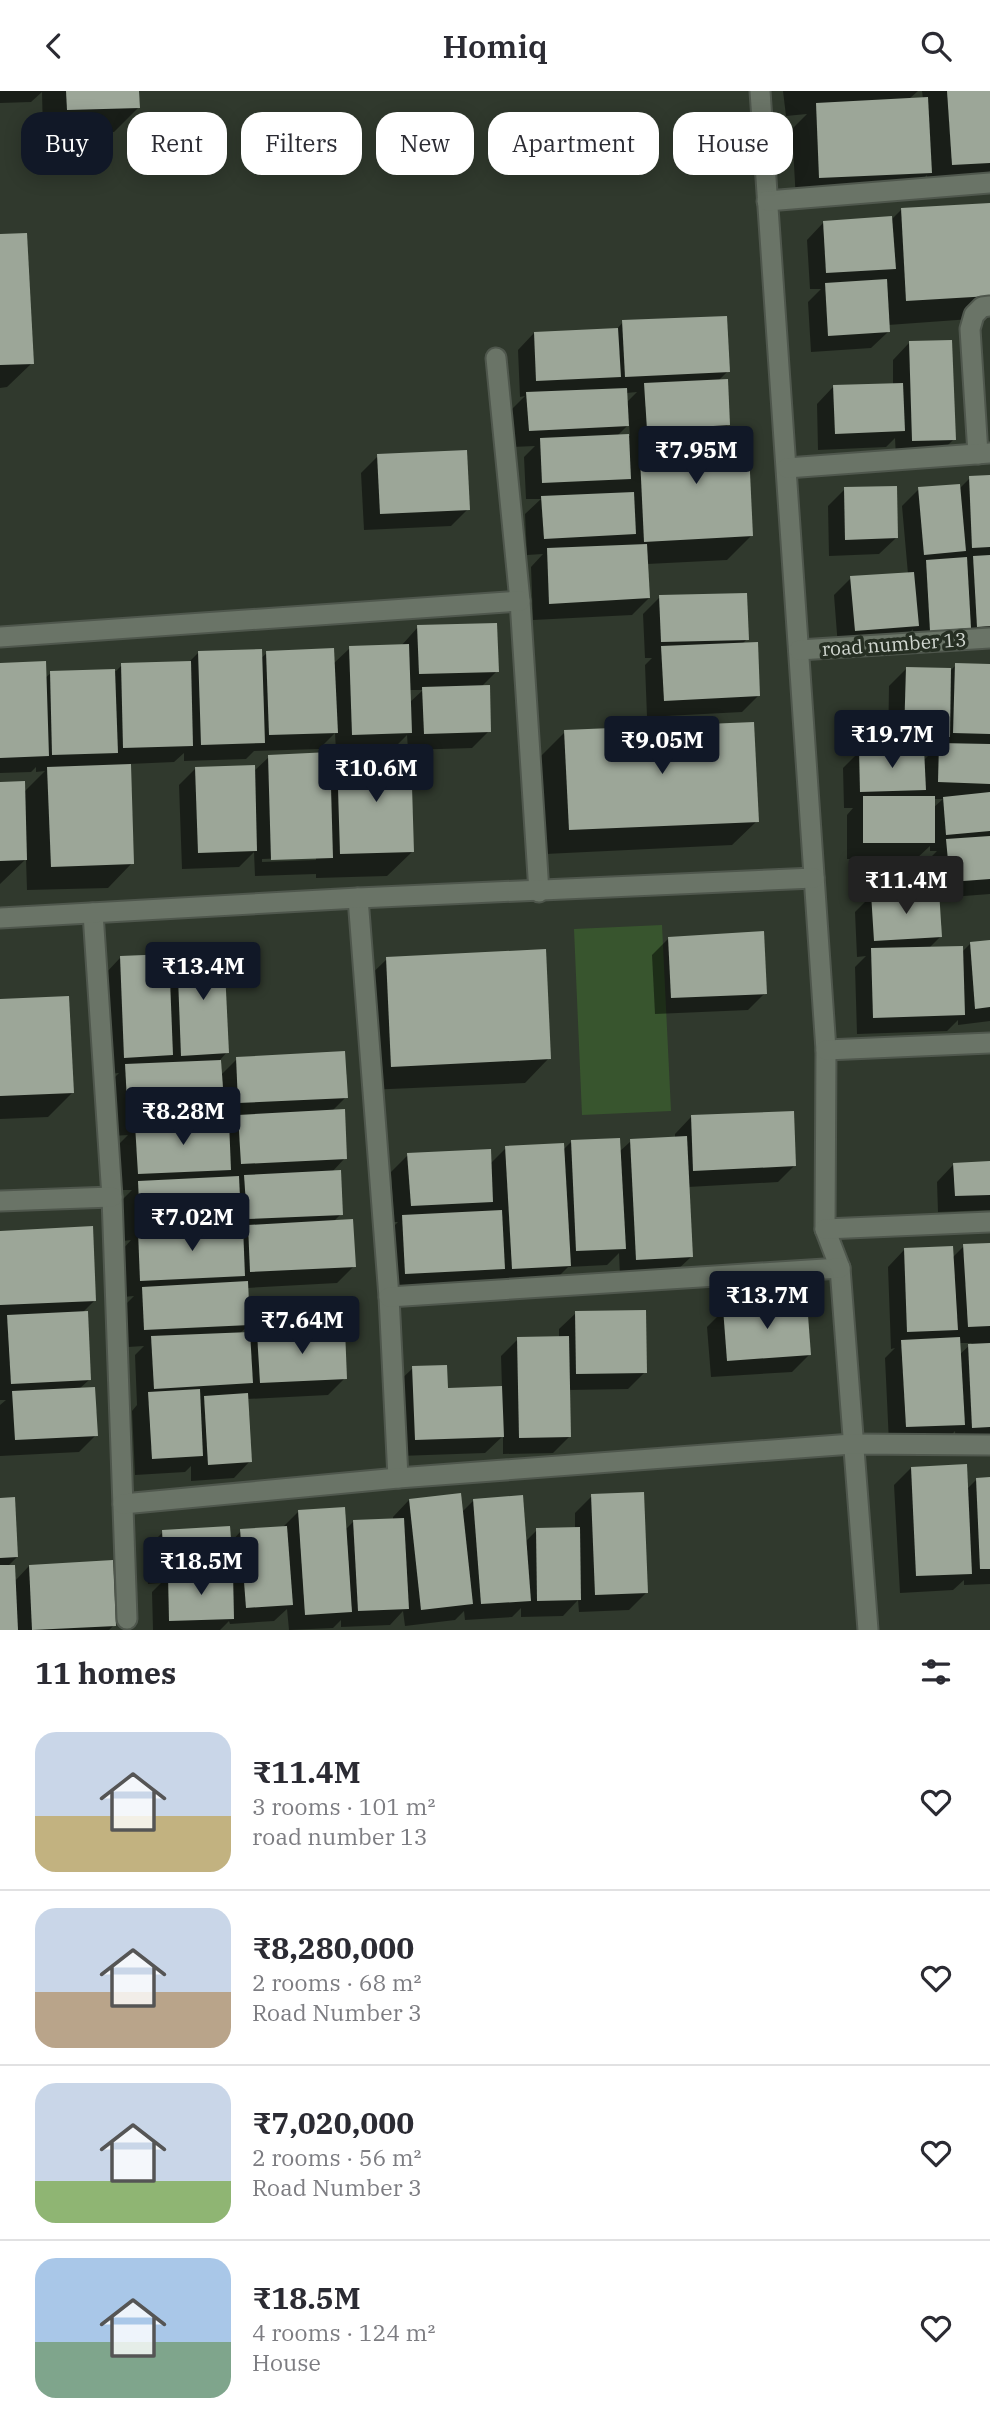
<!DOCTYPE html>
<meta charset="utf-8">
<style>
:root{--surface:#fff;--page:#f7f7f7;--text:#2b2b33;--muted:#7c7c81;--line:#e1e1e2;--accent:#111827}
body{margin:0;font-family:"IBM Plex Serif",serif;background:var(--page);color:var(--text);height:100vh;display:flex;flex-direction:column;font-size:26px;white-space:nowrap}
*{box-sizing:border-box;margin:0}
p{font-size:23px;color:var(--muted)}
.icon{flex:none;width:38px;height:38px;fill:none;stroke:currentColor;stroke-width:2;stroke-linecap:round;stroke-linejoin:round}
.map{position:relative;height:1539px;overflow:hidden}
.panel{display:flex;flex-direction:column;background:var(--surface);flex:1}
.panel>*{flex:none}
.hud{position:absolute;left:21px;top:21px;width:948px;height:63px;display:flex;gap:14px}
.price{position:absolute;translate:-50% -60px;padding:0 16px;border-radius:7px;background:var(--accent);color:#fff;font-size:23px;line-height:46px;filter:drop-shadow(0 2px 4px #0008)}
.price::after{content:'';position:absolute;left:50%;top:42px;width:21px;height:16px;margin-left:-10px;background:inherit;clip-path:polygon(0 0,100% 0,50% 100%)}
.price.selected{background:#222;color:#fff}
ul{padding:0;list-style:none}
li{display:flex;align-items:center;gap:21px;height:175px;padding:0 35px}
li+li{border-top:2px solid var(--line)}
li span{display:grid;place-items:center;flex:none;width:196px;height:140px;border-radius:21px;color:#555}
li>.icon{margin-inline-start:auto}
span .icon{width:84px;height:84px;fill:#fffc;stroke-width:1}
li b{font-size:30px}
h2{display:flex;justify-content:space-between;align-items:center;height:84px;padding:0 35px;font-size:30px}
.tag{padding:0 24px;border-radius:21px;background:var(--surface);box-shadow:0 4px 18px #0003;font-size:24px;line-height:63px}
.tag.selected{background:var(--accent);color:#fff}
header{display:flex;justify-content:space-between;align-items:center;height:91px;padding:0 35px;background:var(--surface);font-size:32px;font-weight:600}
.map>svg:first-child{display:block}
.green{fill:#38552e}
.shadow{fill:#0007;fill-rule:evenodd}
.building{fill:#9ca698}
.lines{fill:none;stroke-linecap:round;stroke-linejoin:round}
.minor-casing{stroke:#4f574d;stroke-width:23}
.minor{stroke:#6a7467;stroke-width:19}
.labels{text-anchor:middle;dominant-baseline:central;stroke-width:7;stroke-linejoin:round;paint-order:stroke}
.street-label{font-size:19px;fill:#d0d6cf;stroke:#262f23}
</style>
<header><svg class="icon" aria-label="back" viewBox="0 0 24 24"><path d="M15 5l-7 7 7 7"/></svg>Homiq<svg class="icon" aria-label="search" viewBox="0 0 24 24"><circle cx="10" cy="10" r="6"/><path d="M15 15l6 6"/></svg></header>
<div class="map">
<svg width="990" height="1539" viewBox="0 0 990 1539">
<rect width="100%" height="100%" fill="#30392d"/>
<path class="green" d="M 662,834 L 671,1020 L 582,1024 L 574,838 Z"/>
<g class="shadow">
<path d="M 0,0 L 137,0 L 138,17 L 114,41 L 43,43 L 42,1 L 31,11 L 0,12 Z"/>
<path d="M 783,0 L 918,0 L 909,8 L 923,8 L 922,0 L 990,0 L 990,80 L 975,95 L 928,97 L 927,84 L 906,105 L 796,110 L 792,38 L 807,23 L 786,25 Z"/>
<path d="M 990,114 L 990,209 L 971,228 L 888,234 L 888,241 L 871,257 L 811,261 L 808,211 L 821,198 L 810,198 L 807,149 L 823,132 L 890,130 L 901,119 Z"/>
<path d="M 0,145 L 32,272 L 7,296 L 0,297 Z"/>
<path d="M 623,231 L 728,280 L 718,290 L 729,333 L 719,342 L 751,445 L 727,469 L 647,473 L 649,507 L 632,524 L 533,529 L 531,476 L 543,463 L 527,464 L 525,423 L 541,408 L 526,408 L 524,366 L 535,355 L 512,356 L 510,320 L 525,305 L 520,306 L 518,259 L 534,242 L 616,239 ZM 637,301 L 626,312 L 626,302 ZM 629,333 L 630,345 L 616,346 Z"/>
<path d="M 909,252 L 954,348 L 937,365 L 896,367 L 895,347 L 886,356 L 818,359 L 817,313 L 833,296 L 893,294 L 893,269 Z"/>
<path d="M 378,365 L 468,418 L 451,435 L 364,439 L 361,382 Z"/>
<path d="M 990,386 L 990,551 L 914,556 L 913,538 L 900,551 L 838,556 L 834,504 L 851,487 L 908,483 L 902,415 L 919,398 L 959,398 L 970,387 Z"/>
<path d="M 845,398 L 896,447 L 879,463 L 829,465 L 828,415 Z"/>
<path d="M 660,506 L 747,548 L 742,553 L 759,604 L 742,621 L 647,626 L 645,574 L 652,567 L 645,567 L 643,523 Z"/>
<path d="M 418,536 L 497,580 L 481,596 L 489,640 L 472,657 L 408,659 L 407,644 L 393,658 L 336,660 L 335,642 L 319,658 L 254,660 L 246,668 L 184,670 L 184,662 L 174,671 L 129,673 L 132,772 L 108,797 L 27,799 L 26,768 L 0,793 L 0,693 L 23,702 L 45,680 L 36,681 L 36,676 L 31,681 L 0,682 L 0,573 L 45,587 L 51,582 L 116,580 L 122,574 L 189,571 L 198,562 L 260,568 L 267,562 L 333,573 L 350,557 L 401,555 ZM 408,599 L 423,599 L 409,612 Z"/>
<path d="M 956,574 L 990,575 L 990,653 L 988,655 L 990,655 L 990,803 L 938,807 L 940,846 L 928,858 L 962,861 L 970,853 L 990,851 L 990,930 L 958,934 L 958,929 L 947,940 L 857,943 L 855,876 L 866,865 L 857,866 L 855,821 L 872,804 L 933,802 L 930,767 L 937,760 L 930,760 L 930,755 L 916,768 L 847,768 L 847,724 L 853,717 L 844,717 L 843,677 L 860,660 L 888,659 L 889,595 L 906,578 L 951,579 ZM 923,662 L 931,662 L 923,670 ZM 933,708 L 943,708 L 933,717 Z"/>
<path d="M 565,641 L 757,730 L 732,754 L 545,763 L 541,665 Z"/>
<path d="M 269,666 L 329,676 L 338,667 L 412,761 L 387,785 L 316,787 L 316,783 L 255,785 L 254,761 L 239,776 L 182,778 L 179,694 L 196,677 L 253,681 ZM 316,766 L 316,769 L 262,771 L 262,768 Z"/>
<path d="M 669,847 L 765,902 L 748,919 L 655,923 L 652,864 Z"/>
<path d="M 178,862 L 227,961 L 220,969 L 221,984 L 237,968 L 346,1006 L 331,1021 L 345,1067 L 332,1081 L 341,1123 L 333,1131 L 354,1175 L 337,1192 L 247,1197 L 249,1234 L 239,1243 L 249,1253 L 258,1244 L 345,1287 L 328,1304 L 247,1308 L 250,1370 L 234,1387 L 191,1390 L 191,1375 L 185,1381 L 135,1384 L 132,1320 L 137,1314 L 135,1264 L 144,1255 L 128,1256 L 125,1214 L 134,1205 L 123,1206 L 122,1159 L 131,1149 L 123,1150 L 122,1109 L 132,1099 L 122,1099 L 119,1053 L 128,1044 L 112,1045 L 109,992 L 119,982 L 108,983 L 104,884 L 120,867 L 167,872 ZM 222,1024 L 222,1029 L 237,1028 L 228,1037 L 214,1033 Z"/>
<path d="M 387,868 L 549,967 L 525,992 L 367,999 L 362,892 Z"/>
<path d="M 0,910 L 73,1001 L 48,1026 L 0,1028 Z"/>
<path d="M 691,1026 L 794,1075 L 778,1091 L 688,1096 L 691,1166 L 674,1182 L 620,1185 L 619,1162 L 607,1174 L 568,1176 L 545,1199 L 389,1199 L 386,1143 L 398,1131 L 394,1131 L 391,1081 L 408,1064 L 490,1073 L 506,1057 L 563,1059 L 571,1051 L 619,1061 L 631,1050 L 675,1047 L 675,1043 Z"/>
<path d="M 990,1072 L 990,1119 L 938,1121 L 937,1091 L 953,1074 Z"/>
<path d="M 0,1141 L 95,1209 L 82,1222 L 89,1289 L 79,1298 L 96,1344 L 79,1361 L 0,1365 L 0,1314 L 6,1309 L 0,1309 Z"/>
<path d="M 990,1154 L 990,1351 L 956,1353 L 955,1340 L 946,1350 L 889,1352 L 885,1267 L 895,1257 L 891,1258 L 888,1176 L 904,1159 L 952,1167 L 964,1155 ZM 959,1252 L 972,1252 L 959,1264 Z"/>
<path d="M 724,1219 L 809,1264 L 792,1281 L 711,1286 L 707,1236 Z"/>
<path d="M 576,1222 L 645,1281 L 628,1298 L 568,1299 L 570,1345 L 553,1362 L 503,1363 L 503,1345 L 485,1362 L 399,1365 L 396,1293 L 413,1277 L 446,1299 L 502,1297 L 501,1265 L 518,1248 L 559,1247 L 559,1238 Z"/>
<path d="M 911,1377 L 966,1399 L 977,1388 L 990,1388 L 990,1493 L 964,1494 L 964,1489 L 953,1499 L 900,1502 L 894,1394 Z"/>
<path d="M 592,1405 L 646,1502 L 629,1519 L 579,1521 L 578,1509 L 563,1525 L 521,1526 L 521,1517 L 512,1526 L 465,1529 L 464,1520 L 455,1529 L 405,1535 L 403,1520 L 390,1534 L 341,1536 L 341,1529 L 333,1537 L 289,1539 L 287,1518 L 274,1530 L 230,1533 L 229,1530 L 220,1539 L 153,1539 L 152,1501 L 161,1492 L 148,1493 L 146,1458 L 163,1441 L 230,1452 L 241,1440 L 282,1437 L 299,1420 L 345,1439 L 353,1431 L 393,1429 L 393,1426 L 409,1409 L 461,1422 L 474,1409 L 525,1451 L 537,1439 L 575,1438 L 575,1422 Z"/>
<path d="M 0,1409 L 17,1466 L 7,1476 L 14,1491 L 29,1475 L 114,1534 L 109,1539 L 0,1539 Z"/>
</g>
<g class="building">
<path d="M 66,0 L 139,0 L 140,17 L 67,19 Z"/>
<path d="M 947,0 L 990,0 L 990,72 L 952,74 Z"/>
<path d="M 928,6 L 932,82 L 819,87 L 816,12 Z"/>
<path d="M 990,112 L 990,205 L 906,210 L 901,117 Z"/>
<path d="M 892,125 L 896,178 L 826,182 L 823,130 Z"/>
<path d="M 27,142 L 34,273 L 0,274 L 0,143 Z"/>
<path d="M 887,188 L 890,241 L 828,245 L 825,192 Z"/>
<path d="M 727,225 L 730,281 L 625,286 L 622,229 Z"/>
<path d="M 618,237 L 621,286 L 536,290 L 534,241 Z"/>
<path d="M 952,249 L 956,349 L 912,350 L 909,250 Z"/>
<path d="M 728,288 L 730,334 L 647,339 L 644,292 Z"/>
<path d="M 903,292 L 905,340 L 835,343 L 833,294 Z"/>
<path d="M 627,297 L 629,335 L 529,340 L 526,301 Z"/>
<path d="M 748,339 L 753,445 L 644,451 L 639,345 Z"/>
<path d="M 629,343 L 631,388 L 542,392 L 540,347 Z"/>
<path d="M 467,359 L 470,419 L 380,423 L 377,363 Z"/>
<path d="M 990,384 L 990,456 L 972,457 L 969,385 Z"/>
<path d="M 960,393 L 966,460 L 924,464 L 918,396 Z"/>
<path d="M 897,395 L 898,447 L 845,449 L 844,396 Z"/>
<path d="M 634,401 L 636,443 L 544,448 L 541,405 Z"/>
<path d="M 647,453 L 650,507 L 549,513 L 547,457 Z"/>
<path d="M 990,464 L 990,535 L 977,536 L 973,465 Z"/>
<path d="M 967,466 L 971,537 L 930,540 L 926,469 Z"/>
<path d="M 914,481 L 919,535 L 855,540 L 850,485 Z"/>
<path d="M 747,502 L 749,549 L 661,551 L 659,504 Z"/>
<path d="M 497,532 L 499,581 L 419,583 L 417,534 Z"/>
<path d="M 758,551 L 760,605 L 664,610 L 661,555 Z"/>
<path d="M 409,553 L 412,642 L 352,644 L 349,555 Z"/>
<path d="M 334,557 L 338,642 L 269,644 L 266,560 Z"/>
<path d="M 262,558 L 265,652 L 201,654 L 198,560 Z"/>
<path d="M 46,570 L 49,665 L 0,667 L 0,572 Z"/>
<path d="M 191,570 L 193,655 L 123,657 L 121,572 Z"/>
<path d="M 955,572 L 990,573 L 990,643 L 953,642 Z"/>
<path d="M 906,576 L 951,577 L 950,646 L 904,645 Z"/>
<path d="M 115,578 L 118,662 L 52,664 L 50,580 Z"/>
<path d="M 490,594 L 491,641 L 424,643 L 422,596 Z"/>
<path d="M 754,631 L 759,731 L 569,739 L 564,639 Z"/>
<path d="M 939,652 L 990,653 L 990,693 L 938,691 Z"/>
<path d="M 924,657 L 926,699 L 860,701 L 859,658 Z"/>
<path d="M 330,661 L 333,767 L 271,769 L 268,664 Z"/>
<path d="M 411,662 L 414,761 L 340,763 L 337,665 Z"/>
<path d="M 131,673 L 134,773 L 51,776 L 47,676 Z"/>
<path d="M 255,674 L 257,760 L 198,762 L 195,676 Z"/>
<path d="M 25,690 L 27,769 L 0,770 L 0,691 Z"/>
<path d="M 990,701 L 990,740 L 946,744 L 943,706 Z"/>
<rect x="863" y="705" width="72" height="47"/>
<path d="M 990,745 L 990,788 L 950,791 L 946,748 Z"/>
<path d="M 939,800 L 942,846 L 874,850 L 871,802 Z"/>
<path d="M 764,840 L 767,903 L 671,907 L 668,846 Z"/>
<path d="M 990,849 L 990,916 L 975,918 L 970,851 Z"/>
<path d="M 963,855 L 965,924 L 873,927 L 871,857 Z"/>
<path d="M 224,858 L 229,962 L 181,965 L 177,860 Z"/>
<path d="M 546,858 L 551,968 L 391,976 L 386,866 Z"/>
<path d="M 169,863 L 173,964 L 124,967 L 120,865 Z"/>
<path d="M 69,905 L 74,1002 L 0,1005 L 0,908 Z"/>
<path d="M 345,960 L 348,1007 L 238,1012 L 236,966 Z"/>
<path d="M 221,969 L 225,1024 L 128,1029 L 125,973 Z"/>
<path d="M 345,1018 L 347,1068 L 241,1073 L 238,1024 Z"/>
<path d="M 794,1020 L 796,1075 L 693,1080 L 691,1024 Z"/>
<path d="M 229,1030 L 231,1079 L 138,1083 L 135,1034 Z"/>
<path d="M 687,1045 L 693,1166 L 636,1169 L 630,1048 Z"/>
<path d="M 620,1047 L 626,1158 L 576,1160 L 571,1049 Z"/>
<path d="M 564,1052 L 571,1175 L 512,1178 L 505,1055 Z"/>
<path d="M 491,1058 L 493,1111 L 411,1115 L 407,1062 Z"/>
<path d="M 990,1070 L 990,1104 L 955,1105 L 953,1072 Z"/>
<path d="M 341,1079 L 343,1124 L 247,1128 L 244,1084 Z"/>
<path d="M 239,1085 L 241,1128 L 140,1134 L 138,1090 Z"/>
<path d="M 502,1119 L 505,1178 L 405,1183 L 402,1124 Z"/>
<path d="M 353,1128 L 356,1176 L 250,1181 L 248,1134 Z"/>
<path d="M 93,1135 L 96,1210 L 0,1214 L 0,1140 Z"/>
<path d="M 243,1135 L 245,1185 L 140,1190 L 138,1140 Z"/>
<path d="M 990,1152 L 990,1235 L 968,1236 L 963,1153 Z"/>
<path d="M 953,1155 L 958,1239 L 907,1241 L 904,1157 Z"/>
<path d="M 248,1190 L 250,1234 L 144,1239 L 142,1196 Z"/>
<path d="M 807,1211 L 811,1264 L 727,1270 L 723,1217 Z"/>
<path d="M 646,1219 L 647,1282 L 576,1283 L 575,1220 Z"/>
<path d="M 88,1220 L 91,1289 L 11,1293 L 7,1224 Z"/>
<path d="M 345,1238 L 347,1288 L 260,1292 L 257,1242 Z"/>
<path d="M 250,1241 L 253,1292 L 154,1298 L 151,1245 Z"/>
<path d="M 569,1245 L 571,1346 L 519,1347 L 517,1246 Z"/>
<path d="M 960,1246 L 965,1334 L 906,1336 L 901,1249 Z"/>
<path d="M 990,1252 L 990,1336 L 972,1337 L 968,1253 Z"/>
<path d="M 447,1274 L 448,1297 L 502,1295 L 504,1346 L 415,1349 L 412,1275 Z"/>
<path d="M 95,1296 L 98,1345 L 15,1349 L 12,1300 Z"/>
<path d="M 200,1298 L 203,1365 L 152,1368 L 148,1301 Z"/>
<path d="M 248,1302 L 252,1371 L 208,1374 L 204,1305 Z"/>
<path d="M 967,1373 L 972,1483 L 916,1485 L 911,1376 Z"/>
<path d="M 990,1386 L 990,1478 L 980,1478 L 976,1387 Z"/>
<path d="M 644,1401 L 648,1502 L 595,1504 L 591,1403 Z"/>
<path d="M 461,1402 L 473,1513 L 421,1519 L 409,1408 Z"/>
<path d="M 523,1404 L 531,1510 L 481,1513 L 473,1408 Z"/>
<path d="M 15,1406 L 18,1466 L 0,1467 L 0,1407 Z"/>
<path d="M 345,1416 L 352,1521 L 305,1524 L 298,1419 Z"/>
<path d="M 404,1427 L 409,1518 L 358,1520 L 353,1429 Z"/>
<path d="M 230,1435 L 233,1473 L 164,1477 L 162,1439 Z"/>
<path d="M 287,1435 L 293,1514 L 246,1517 L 240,1438 Z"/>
<path d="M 580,1436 L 581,1509 L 537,1510 L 536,1437 Z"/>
<path d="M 113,1469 L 116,1535 L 32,1539 L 29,1474 Z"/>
<path d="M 0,1474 L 15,1474 L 18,1539 L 0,1539 Z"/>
<path d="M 233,1481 L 234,1528 L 169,1530 L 168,1483 Z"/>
</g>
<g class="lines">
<g class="minor-casing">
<g id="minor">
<path d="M 760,0 L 826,959 L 825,1138 L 840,1177 L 868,1539"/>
<path d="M 767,110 L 990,92"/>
<path d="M 496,267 L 520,510 L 539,801"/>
<path d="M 978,363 L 970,238 L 974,224 L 982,216 L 990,215"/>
<path d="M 787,377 L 990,362"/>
<path d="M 0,546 L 520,510"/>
<path d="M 799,559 L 990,547"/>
<path d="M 358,807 L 389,1206 L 398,1387"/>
<path d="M 93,822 L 112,1106 L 127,1528"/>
<path d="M 0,827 L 358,807 L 814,787"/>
<path d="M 826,959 L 990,952"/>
<path d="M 0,1110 L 112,1106"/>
<path d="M 825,1138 L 990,1131"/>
<path d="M 389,1206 L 840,1177"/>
<path d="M 123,1413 L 398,1387 L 852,1353 L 990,1354"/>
</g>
</g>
<use href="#minor" class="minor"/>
</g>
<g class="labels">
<g class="street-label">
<text transform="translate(894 553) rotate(-4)">road number 13</text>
</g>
</g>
</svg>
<b class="price" style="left:696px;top:395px">₹7.95M</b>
<b class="price" style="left:892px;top:679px">₹19.7M</b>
<b class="price" style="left:662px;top:685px">₹9.05M</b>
<b class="price" style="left:376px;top:713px">₹10.6M</b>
<b class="price selected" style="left:906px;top:825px">₹11.4M</b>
<b class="price" style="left:203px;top:911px">₹13.4M</b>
<b class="price" style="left:183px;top:1056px">₹8.28M</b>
<b class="price" style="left:192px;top:1162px">₹7.02M</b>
<b class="price" style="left:767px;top:1240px">₹13.7M</b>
<b class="price" style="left:302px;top:1265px">₹7.64M</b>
<b class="price" style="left:201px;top:1506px">₹18.5M</b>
<div class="hud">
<a class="tag selected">Buy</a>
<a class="tag">Rent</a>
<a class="tag">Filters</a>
<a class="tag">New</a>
<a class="tag">Apartment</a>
<a class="tag">House</a>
</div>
</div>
<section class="panel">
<h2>11 homes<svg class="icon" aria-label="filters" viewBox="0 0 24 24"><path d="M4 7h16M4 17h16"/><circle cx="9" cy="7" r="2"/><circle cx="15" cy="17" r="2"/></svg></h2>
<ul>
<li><span style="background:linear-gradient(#c9d6e8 60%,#c2b280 0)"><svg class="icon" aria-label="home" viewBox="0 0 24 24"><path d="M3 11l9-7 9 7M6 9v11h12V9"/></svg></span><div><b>₹11.4M</b><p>3 rooms · 101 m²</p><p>road number 13</p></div><svg class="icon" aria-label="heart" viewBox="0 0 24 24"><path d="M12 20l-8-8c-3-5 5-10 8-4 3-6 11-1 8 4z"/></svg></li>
<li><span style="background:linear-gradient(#c9d6e8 60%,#b9a48a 0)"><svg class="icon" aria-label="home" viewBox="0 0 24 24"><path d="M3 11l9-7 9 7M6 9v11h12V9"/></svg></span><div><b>₹8,280,000</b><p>2 rooms · 68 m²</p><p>Road Number 3</p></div><svg class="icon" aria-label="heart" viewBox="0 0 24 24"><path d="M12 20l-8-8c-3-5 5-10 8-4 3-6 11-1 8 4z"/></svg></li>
<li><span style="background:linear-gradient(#c9d6e8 70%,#8fb573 0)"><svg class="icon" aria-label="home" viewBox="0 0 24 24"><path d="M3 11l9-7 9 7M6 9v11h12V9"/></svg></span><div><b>₹7,020,000</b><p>2 rooms · 56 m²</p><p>Road Number 3</p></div><svg class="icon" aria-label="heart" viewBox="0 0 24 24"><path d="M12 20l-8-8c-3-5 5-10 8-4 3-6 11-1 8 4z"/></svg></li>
<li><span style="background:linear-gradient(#a9c7e8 60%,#7fa58c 0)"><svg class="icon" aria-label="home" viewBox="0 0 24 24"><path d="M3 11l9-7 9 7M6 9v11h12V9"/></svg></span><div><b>₹18.5M</b><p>4 rooms · 124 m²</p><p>House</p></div><svg class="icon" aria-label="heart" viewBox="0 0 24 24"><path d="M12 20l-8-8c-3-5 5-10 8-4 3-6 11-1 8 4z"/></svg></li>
</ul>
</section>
